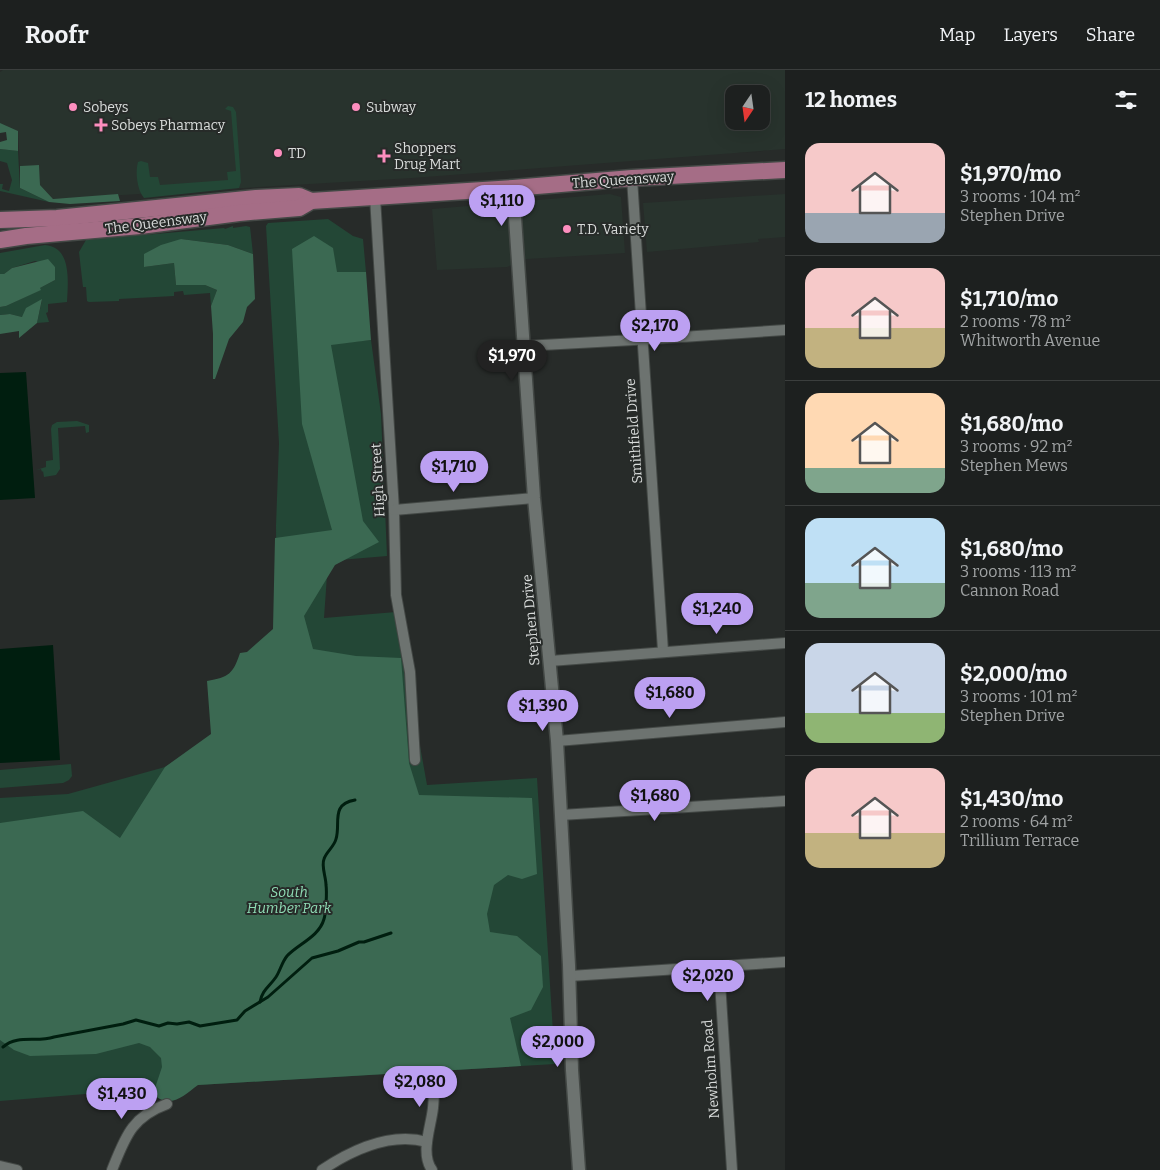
<!DOCTYPE html>
<meta charset="utf-8">
<style>
:root{--surface:#1d201f;--page:#252828;--text:#f1f3f6;--muted:#a0a3a4;--line:#3b3e3d;--accent:#bca0f2}
body{margin:0;font-family:Bitter,serif;background:var(--page);color:var(--text);height:100vh;display:flex;flex-direction:column;font-size:19px;white-space:nowrap}
*{box-sizing:border-box;margin:0}
p{font-size:16px;color:var(--muted)}
.icon{flex:none;width:28px;height:28px;fill:none;stroke:currentColor;stroke-width:2;stroke-linecap:round;stroke-linejoin:round}
.map{position:relative;flex:1;overflow:hidden}
.side{display:flex;flex-direction:column;background:var(--surface);width:375px}
.side>*{flex:none}
.needle{width:32px;rotate:193deg}
.buttons{position:absolute;left:725px;top:15px;display:grid;gap:10px}
.buttons a{display:grid;place-items:center;width:45px;height:45px;border-radius:10px;background:var(--surface);box-shadow:0 5px 20px #0002,0 0 0 1px var(--line);font-size:25px}
.price{position:absolute;translate:-50% -42px;padding:0 11px;border-radius:18px;background:var(--accent);color:#111;font-size:16px;line-height:32px;filter:drop-shadow(0 1px 2px #0008)}
.price::after{content:'';position:absolute;left:50%;top:30px;width:15px;height:11px;margin-left:-8px;background:inherit;clip-path:polygon(0 0,100% 0,50% 100%)}
.price.current{background:#222;color:#fff}
ul{padding:0;list-style:none}
li{display:flex;align-items:center;gap:15px;height:125px;padding:0 20px}
li+li{border-top:1px solid var(--line)}
li span{display:grid;place-items:center;flex:none;width:140px;height:100px;border-radius:15px;color:#555}
li>.icon{margin-inline-start:auto}
span .icon{width:60px;height:60px;fill:#fffc;stroke-width:1}
li b{font-size:21px}
h2{display:flex;justify-content:space-between;align-items:center;height:60px;padding:0 20px;font-size:21px}
header{display:flex;align-items:center;gap:30px;box-sizing:border-box;height:70px;padding:0 25px;background:var(--surface);border-bottom:1px solid var(--line)}
header strong{font-size:24px}
nav{display:flex;gap:28px;margin-inline-start:auto;font-size:18px}
main{display:flex;flex:1;min-height:0}
.map>svg:first-child{display:block}
.built{fill:#28332d;fill-rule:evenodd}
.green{fill:#234736}
.forest{fill:#3b6952}
.water{fill:#001e0f}
.lines{fill:none;stroke-linecap:round;stroke-linejoin:round}
.stream{stroke:#001e0f;stroke-width:3}
.minor-casing{stroke:#434845;stroke-width:12}
.tertiary-casing{stroke:#434845;stroke-width:15}
.primary-casing{stroke:#434845;stroke-width:19}
.minor{stroke:#6d7370;stroke-width:10}
.tertiary{stroke:#6d7370;stroke-width:12}
.primary{stroke:#a56d86;stroke-width:16}
.poi-dot{fill:#fd8ebe;stroke:#272b29;stroke-width:2}
.labels{text-anchor:middle;dominant-baseline:central;stroke-width:4;stroke-linejoin:round;paint-order:stroke}
.poi-label{font-size:14px;fill:#d8dbda;stroke:#272b29;text-anchor:start}
.street-label{font-size:14px;fill:#d8dbda;stroke:#272b29}
.park-label{font-size:14px;font-style:italic;fill:#8fdbb4;stroke:#272b29}
</style>
<header>
<strong>Roofr</strong>
<nav><a>Map</a><a>Layers</a><a>Share</a></nav>
</header>
<main>
<div class="map">
<svg width="785" height="1100" viewBox="0 0 785 1100">
<rect width="100%" height="100%" fill="#272b29"/>
<g class="built">
<path d="M 3,0 L 785,0 L 785,79 L 412,108 L 53,129 L 40,115 L 39,95 L 20,96 L 18,61 L 0,53 L 0,2 ZM 734,24 L 761,24 L 761,51 L 734,51 Z"/>
<path d="M 610,124 L 621,127 L 625,183 L 527,189 L 507,197 L 437,200 L 432,139 Z"/>
<path d="M 785,124 L 785,167 L 758,169 L 759,172 L 647,182 L 643,133 Z"/>
</g>
<g class="green">
<path d="M 228,36 L 233,37 L 236,42 L 241,112 L 239,118 L 144,128 C 137,120 135,102 138,92 L 141,91 L 148,93 L 150,107 L 158,107 L 160,115 L 228,110 L 227,102 L 236,101 L 231,41 L 225,39 Z"/>
<path d="M 0,79 L 18,81 L 20,118 L 49,132 L 0,121 L 0,114 L 3,114 L 2,119 L 9,121 L 12,110 L 7,93 L 0,91 Z"/>
<path d="M 328,149 L 353,166 L 363,169 L 366,202 L 332,202 L 331,274 L 371,270 L 381,344 L 387,486 L 328,491 L 324,548 L 396,542 L 427,715 L 537,708 L 555,994 L 198,1015 L 155,1019 L 153,1024 L 144,1025 L 134,1020 L 0,1031 L 0,728 L 68,724 L 165,697 L 218,663 L 277,561 L 276,456 L 279,373 L 266,156 L 268,153 Z"/>
<path d="M 233,156 L 233,158 L 246,156 L 250,157 L 253,184 L 228,175 L 181,169 L 144,197 L 174,193 L 176,215 L 205,215 L 217,220 L 211,236 L 210,223 L 184,225 L 183,221 L 174,222 L 174,226 L 119,229 L 119,231 L 89,232 L 87,231 L 86,217 L 83,217 L 79,182 L 86,170 L 224,158 L 225,159 Z"/>
<path d="M 45,175 C 72,177 68,212 67,232 L 48,234 L 48,242 L 46,243 L 49,252 L 37,253 L 42,230 L 22,247 L 10,244 L 0,245 L 0,237 L 6,236 L 40,220 L 40,218 L 55,210 L 55,197 L 35,191 L 12,198 L 4,204 L 0,204 L 0,183 Z"/>
<path d="M 77,351 L 89,355 L 89,362 L 86,363 L 85,356 L 58,358 L 60,399 L 56,405 L 44,407 L 43,401 L 42,402 L 41,399 L 36,400 L 46,397 L 46,391 L 53,390 L 51,359 L 52,355 L 57,352 Z"/>
<path d="M 71,694 L 72,706 L 69,710 L 63,713 L 0,718 L 0,700 Z"/>
</g>
<g class="forest">
<path d="M 0,53 L 18,61 L 18,81 L 0,79 L 0,72 L 7,70 L 6,62 L 0,63 Z"/>
<path d="M 39,95 L 40,115 L 53,129 L 118,124 L 120,131 L 70,134 L 49,132 L 20,118 L 20,96 Z"/>
<path d="M 314,166 L 333,178 L 337,202 L 366,202 L 371,270 L 331,275 L 363,451 L 379,472 L 335,495 L 304,546 L 313,579 L 356,586 L 401,588 L 409,693 L 419,725 L 532,728 L 537,804 L 522,809 L 508,805 L 494,815 L 487,844 L 490,862 L 517,866 L 541,886 L 543,917 L 531,940 L 510,948 L 521,996 L 198,1015 C 183,1026 170,1040 153,1024 L 162,997 L 161,988 L 150,977 L 139,973 L 96,984 L 30,986 L 14,980 L 0,970 L 0,753 L 83,741 L 120,768 L 165,697 L 211,664 L 207,611 C 229,607 233,604 240,583 L 247,582 L 273,559 L 275,468 L 332,460 L 302,354 L 292,179 Z"/>
<path d="M 181,169 L 228,175 L 253,184 L 255,229 L 247,237 L 243,252 L 229,269 L 215,309 L 213,309 L 213,264 L 211,236 L 217,220 L 205,215 L 176,215 L 174,193 L 144,197 L 144,184 L 161,175 Z"/>
<path d="M 48,189 L 55,197 L 55,210 L 40,218 L 41,220 L 6,236 L 0,237 L 0,204 L 4,204 L 12,198 Z"/>
<path d="M 42,229 L 37,253 L 19,268 L 19,261 L 0,264 L 0,245 L 10,244 L 22,247 L 26,238 Z"/>
</g>
<g class="water">
<path d="M 26,302 L 35,428 L 0,430 L 0,303 Z"/>
<path d="M 53,575 L 60,690 L 0,693 L 0,579 Z"/>
</g>
<g class="lines">
<g class="stream">
<path d="M 260,932 C 262,920 270,916 276,907 C 280,901 282,892 287,886 C 298,874 319,867 324,849 C 326,843 327,822 326,815 C 326,807 321,796 324,789 C 326,782 334,777 336,769 C 341,754 330,734 355,730"/>
<path d="M 3,977 C 18,964 37,973 54,967 L 123,954 L 136,950 L 159,956 L 168,953 L 177,954 L 189,952 L 200,956 L 237,950 L 245,941 L 268,927 L 312,888 L 338,881 L 359,872 L 364,872 L 391,863"/>
</g>
<g class="minor-casing">
<g id="minor">
<path d="M 632,108 L 663,581"/>
<path d="M 375,127 L 394,440 L 396,525 L 410,602 L 415,690"/>
<path d="M 524,276 L 652,269 L 785,260"/>
<path d="M 394,440 L 534,428"/>
<path d="M 550,591 L 785,573"/>
<path d="M 557,671 L 785,652"/>
<path d="M 561,745 L 785,731"/>
<path d="M 719,896 L 732,1100"/>
<path d="M 570,906 L 785,892"/>
<path d="M 0,1096 L 17,1100"/>
<path d="M 112,1100 C 125,1068 131,1047 167,1034"/>
<path d="M 322,1100 C 352,1080 391,1062 427,1072"/>
<path d="M 432,1100 C 420,1083 431,1057 433,1038 C 434,1028 434,1017 435,1007"/>
</g>
</g>
<g class="tertiary-casing">
<path id="tertiary" d="M 513,118 L 534,428 L 557,671 L 569,895 L 572,1000 L 579,1100"/>
</g>
<g class="primary-casing">
<g id="primary">
<path d="M 0,150 L 57,148 L 256,128 L 299,126 L 311,131"/>
<path d="M 0,170 L 26,166 L 140,156 L 239,143 L 299,138 L 311,131 L 513,118 L 632,108 L 785,100"/>
</g>
</g>
<use href="#minor" class="minor"/>
<use href="#tertiary" class="tertiary"/>
<use href="#primary" class="primary"/>
</g>
<g class="poi-dot">
<circle cx="73" cy="37" r="5"/>
<circle cx="356" cy="37" r="5"/>
<path d="M98.5 47.5h5v5h5v5h-5v5h-5v-5h-5v-5h5z"/>
<circle cx="278" cy="83" r="5"/>
<path d="M381.5 78.5h5v5h5v5h-5v5h-5v-5h-5v-5h5z"/>
<circle cx="567" cy="159" r="5"/>
</g>
<g class="labels">
<g class="poi-label">
<text x="83" y="37">Sobeys</text>
<text x="366" y="37">Subway</text>
<text x="111" y="55">Sobeys Pharmacy</text>
<text x="394" y="78">Shoppers<tspan x="394" dy="16">Drug Mart</tspan></text>
<text x="288" y="83">TD</text>
<text x="577" y="159">T.D. Variety</text>
</g>
<g class="street-label">
<text transform="translate(623 110) rotate(-4)">The Queensway</text>
<text transform="translate(156 153) rotate(-7)">The Queensway</text>
<text transform="translate(634 361) rotate(-94)">Smithfield Drive</text>
<text transform="translate(378 410) rotate(-93)">High Street</text>
<text transform="translate(531 550) rotate(-95)">Stephen Drive</text>
<text transform="translate(711 999) rotate(-94)">Newholm Road</text>
</g>
<g class="park-label">
<text x="289" y="822">South<tspan x="289" dy="16">Humber Park</tspan></text>
</g>
</g>
</svg>
<div class="buttons">
<a><svg class="needle" viewBox="-14 -14 28 28"><path d="M0-13l5 13h-10z" fill="#e53935"/><path d="M0 13l5-13h-10z" fill="#a0a3a4"/></svg></a>
</div>
<b class="price" style="left:502px;top:157px">$1,110</b>
<b class="price" style="left:655px;top:282px">$2,170</b>
<b class="price current" style="left:512px;top:312px">$1,970</b>
<b class="price" style="left:454px;top:423px">$1,710</b>
<b class="price" style="left:717px;top:565px">$1,240</b>
<b class="price" style="left:670px;top:649px">$1,680</b>
<b class="price" style="left:543px;top:662px">$1,390</b>
<b class="price" style="left:655px;top:752px">$1,680</b>
<b class="price" style="left:708px;top:932px">$2,020</b>
<b class="price" style="left:558px;top:998px">$2,000</b>
<b class="price" style="left:420px;top:1038px">$2,080</b>
<b class="price" style="left:122px;top:1050px">$1,430</b>
</div>
<section class="side">
<h2>12 homes<svg class="icon" aria-label="filters" viewBox="0 0 24 24"><path d="M4 7h16M4 17h16"/><circle cx="9" cy="7" r="2"/><circle cx="15" cy="17" r="2"/></svg></h2>
<ul>
<li><span style="background:linear-gradient(#f6c9c9 70%,#9aa5b1 0)"><svg class="icon" aria-label="home" viewBox="0 0 24 24"><path d="M3 11l9-7 9 7M6 9v11h12V9"/></svg></span><div><b>$1,970/mo</b><p>3 rooms · 104 m²</p><p>Stephen Drive</p></div></li>
<li><span style="background:linear-gradient(#f6c9c9 60%,#c2b280 0)"><svg class="icon" aria-label="home" viewBox="0 0 24 24"><path d="M3 11l9-7 9 7M6 9v11h12V9"/></svg></span><div><b>$1,710/mo</b><p>2 rooms · 78 m²</p><p>Whitworth Avenue</p></div></li>
<li><span style="background:linear-gradient(#ffd9b3 75%,#7fa58c 0)"><svg class="icon" aria-label="home" viewBox="0 0 24 24"><path d="M3 11l9-7 9 7M6 9v11h12V9"/></svg></span><div><b>$1,680/mo</b><p>3 rooms · 92 m²</p><p>Stephen Mews</p></div></li>
<li><span style="background:linear-gradient(#bfe0f5 65%,#7fa58c 0)"><svg class="icon" aria-label="home" viewBox="0 0 24 24"><path d="M3 11l9-7 9 7M6 9v11h12V9"/></svg></span><div><b>$1,680/mo</b><p>3 rooms · 113 m²</p><p>Cannon Road</p></div></li>
<li><span style="background:linear-gradient(#c9d6e8 70%,#8fb573 0)"><svg class="icon" aria-label="home" viewBox="0 0 24 24"><path d="M3 11l9-7 9 7M6 9v11h12V9"/></svg></span><div><b>$2,000/mo</b><p>3 rooms · 101 m²</p><p>Stephen Drive</p></div></li>
<li><span style="background:linear-gradient(#f6c9c9 65%,#c2b280 0)"><svg class="icon" aria-label="home" viewBox="0 0 24 24"><path d="M3 11l9-7 9 7M6 9v11h12V9"/></svg></span><div><b>$1,430/mo</b><p>2 rooms · 64 m²</p><p>Trillium Terrace</p></div></li>
</ul>
</section>
</main>
